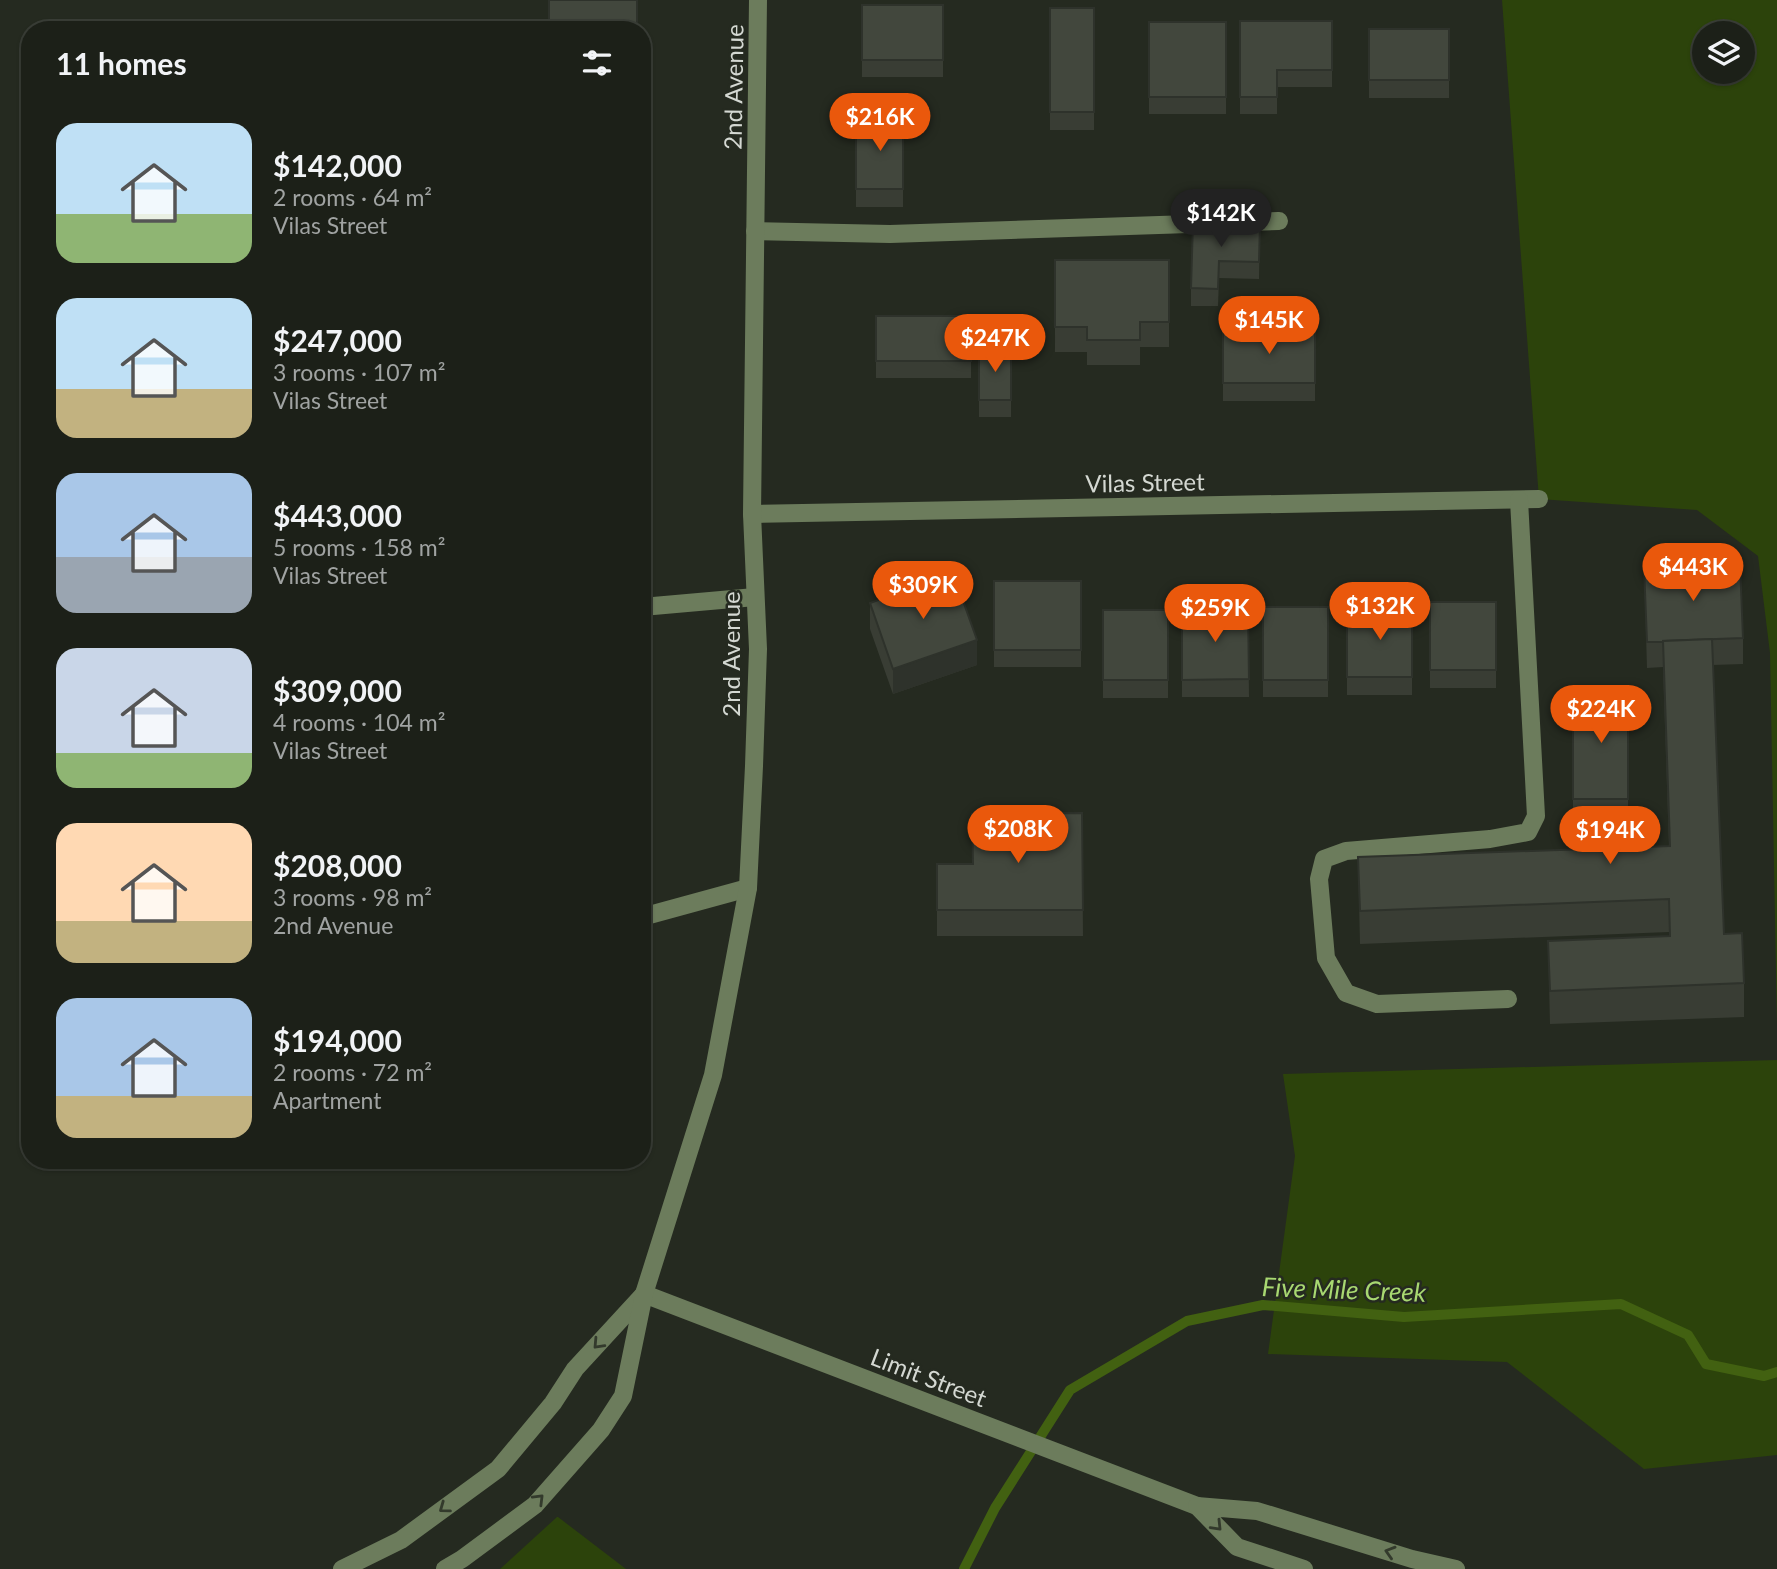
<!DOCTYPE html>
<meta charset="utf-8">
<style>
:root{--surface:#1c2018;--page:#292d25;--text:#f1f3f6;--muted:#a0a3a2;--line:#3a3e37;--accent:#ea580c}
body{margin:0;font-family:Lato,sans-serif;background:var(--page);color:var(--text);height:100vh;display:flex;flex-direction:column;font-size:26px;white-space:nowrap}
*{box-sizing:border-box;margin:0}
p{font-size:23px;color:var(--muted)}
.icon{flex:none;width:38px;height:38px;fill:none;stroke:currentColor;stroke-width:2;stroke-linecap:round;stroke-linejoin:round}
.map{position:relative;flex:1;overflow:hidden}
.side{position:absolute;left:21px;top:21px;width:630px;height:1148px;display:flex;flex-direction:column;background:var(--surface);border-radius:28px;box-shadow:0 2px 5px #0004,0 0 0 2px var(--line)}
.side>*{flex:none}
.fabs{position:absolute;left:1692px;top:21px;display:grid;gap:14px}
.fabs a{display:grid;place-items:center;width:63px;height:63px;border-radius:50%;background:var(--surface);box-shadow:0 2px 5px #0004,0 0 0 2px var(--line);font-size:35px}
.price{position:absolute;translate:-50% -60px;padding:0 16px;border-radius:24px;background:var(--accent);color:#fff;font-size:23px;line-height:46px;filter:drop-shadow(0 2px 4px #0008)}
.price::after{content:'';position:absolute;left:50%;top:42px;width:21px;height:16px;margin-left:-10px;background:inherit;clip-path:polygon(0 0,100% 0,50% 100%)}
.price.on{background:#222;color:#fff}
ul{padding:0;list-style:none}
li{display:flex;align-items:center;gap:21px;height:175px;padding:0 35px}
li span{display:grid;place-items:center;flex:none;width:196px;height:140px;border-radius:21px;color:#555}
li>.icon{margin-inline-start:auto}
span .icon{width:84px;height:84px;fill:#fffc;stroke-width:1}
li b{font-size:30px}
h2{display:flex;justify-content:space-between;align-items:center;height:84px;padding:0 35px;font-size:30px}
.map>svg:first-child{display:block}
.green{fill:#2c430b;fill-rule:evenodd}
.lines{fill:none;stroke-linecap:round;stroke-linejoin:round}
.stream{stroke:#426111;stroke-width:10}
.minor{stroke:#6c7c5c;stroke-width:18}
.wall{fill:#393d34}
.shaded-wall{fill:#2e322b}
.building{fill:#42473d;stroke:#2e322b;stroke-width:2}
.oneway{stroke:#333a2c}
.labels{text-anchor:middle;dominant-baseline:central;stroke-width:5;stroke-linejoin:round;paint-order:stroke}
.street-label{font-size:24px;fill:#d4d8d2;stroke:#252a20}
.water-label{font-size:26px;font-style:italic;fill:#a8d871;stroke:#252a20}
</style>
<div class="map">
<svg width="1777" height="1569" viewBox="0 0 1777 1569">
<rect width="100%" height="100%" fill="#252a20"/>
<g class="green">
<path d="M 1502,0 L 1777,0 L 1777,1026 L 1770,653 L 1758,556 L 1697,510 L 1539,499 ZM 1704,33 L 1743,33 L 1743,72 L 1704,72 Z"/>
<path d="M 1777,1060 L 1777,1455 L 1644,1469 L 1507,1362 L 1268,1354 L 1295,1156 L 1283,1074 Z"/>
<path d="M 557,1517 L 558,1517 L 626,1569 L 500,1569 Z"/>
</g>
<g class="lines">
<path class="stream" d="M 964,1569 L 995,1508 L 1070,1390 L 1187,1321 L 1263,1305 L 1404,1317 L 1621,1304 L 1688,1335 L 1706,1364 L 1764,1376 L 1777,1372"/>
<g class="minor">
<path d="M 755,231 L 890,234 L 1279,221"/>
<path d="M 752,514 L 1539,499"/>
<path d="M 642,607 L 755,597"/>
<path d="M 642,917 L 748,888"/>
<path d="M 1508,999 L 1377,1004 L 1346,993 L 1326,958 L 1319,879 L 1324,859 L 1346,851 L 1490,839 L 1528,832 L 1536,816 L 1519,500"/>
<path d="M 644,1294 L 1197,1506"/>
<path d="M 342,1569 L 401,1540 L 498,1469 L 553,1403 L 575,1369 L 644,1294"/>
<path d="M 445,1569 L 462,1559 L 535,1505 L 601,1430 L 623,1396 L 644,1294 L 713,1075 L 748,888 L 754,766 L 758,649 L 752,514 L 758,0"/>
<path d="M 1304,1569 L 1237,1547 L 1197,1506 L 1257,1511 L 1412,1559 L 1456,1569"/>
</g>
</g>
<g class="wall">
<rect x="862" y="5" width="81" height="72"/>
<rect x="1050" y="8" width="44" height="122"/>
<path d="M 1240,21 L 1332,21 L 1332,87 L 1277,87 L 1277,114 L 1240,114 Z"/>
<rect x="1149" y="22" width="77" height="92"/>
<rect x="1369" y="29" width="80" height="69"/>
<rect x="856" y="117" width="47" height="90"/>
<path d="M 1260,223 L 1259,279 L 1219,278 L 1218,306 L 1191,306 L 1191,288 Z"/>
<path d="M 1055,260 L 1169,260 L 1169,347 L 1140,347 L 1140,365 L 1087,365 L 1087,352 L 1055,352 Z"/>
<rect x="876" y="316" width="95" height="62"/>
<rect x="1223" y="330" width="92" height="71"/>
<rect x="979" y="347" width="32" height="70"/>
<path d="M 1644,567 L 1743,638 L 1743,664 L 1713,665 L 1724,934 L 1744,983 L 1744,1017 L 1550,1024 L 1548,941 L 1669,936 L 1669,932 L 1360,944 L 1358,857 L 1669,846 L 1663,667 L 1647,668 Z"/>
<rect x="994" y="581" width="87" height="86"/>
<rect x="1430" y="602" width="66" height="86"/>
<path d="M 870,603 L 977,665 L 893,694 L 870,629 Z"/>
<rect x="1347" y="606" width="65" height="89"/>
<rect x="1263" y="607" width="65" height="90"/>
<path d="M 1248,608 L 1249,697 L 1182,697 L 1182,609 Z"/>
<rect x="1103" y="610" width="65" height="88"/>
<path d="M 642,690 L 645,818 L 645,851 L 642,851 Z"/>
<rect x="1573" y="691" width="55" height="125"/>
<path d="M 1082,813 L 1083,936 L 937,936 L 937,864 L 973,864 Z"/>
</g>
<path class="shaded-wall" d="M 977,640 L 977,665 L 893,694 L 893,669 Z"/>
<g class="building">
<rect x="549" y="0" width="88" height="30"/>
<rect x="862" y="5" width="81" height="55"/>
<rect x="1050" y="8" width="44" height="104"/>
<path d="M 1240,21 L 1332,21 L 1332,70 L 1277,70 L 1277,97 L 1240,97 Z"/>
<rect x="1149" y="22" width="77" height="75"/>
<rect x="1369" y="29" width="80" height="51"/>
<rect x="856" y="117" width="47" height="72"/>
<path d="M 1193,221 L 1260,223 L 1259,262 L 1219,261 L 1218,289 L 1191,288 Z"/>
<path d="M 1055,260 L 1169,260 L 1169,322 L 1140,322 L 1140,340 L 1087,340 L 1087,327 L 1055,327 Z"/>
<rect x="876" y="316" width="95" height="45"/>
<rect x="1223" y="330" width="92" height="53"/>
<rect x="979" y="347" width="32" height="53"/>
<path d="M 1740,564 L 1743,638 L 1663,641 L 1663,642 L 1647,642 L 1644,567 Z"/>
<path d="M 953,573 L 977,640 L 893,669 L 870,603 Z"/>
<rect x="994" y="581" width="87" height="69"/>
<rect x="1430" y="602" width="66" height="68"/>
<rect x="1347" y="606" width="65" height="71"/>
<rect x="1263" y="607" width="65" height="73"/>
<path d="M 1248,608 L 1249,679 L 1182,680 L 1182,609 Z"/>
<rect x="1103" y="610" width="65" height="70"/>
<path d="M 1712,639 L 1724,934 L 1742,933 L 1744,983 L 1550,991 L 1548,941 L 1670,936 L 1669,899 L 1360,911 L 1358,857 L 1670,846 L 1663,641 Z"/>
<path d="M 642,690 L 645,818 L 642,818 Z"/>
<rect x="1573" y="691" width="55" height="108"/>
<path d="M 1082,813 L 1083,910 L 937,910 L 937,864 L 973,864 L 972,814 Z"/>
</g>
<defs><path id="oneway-chevron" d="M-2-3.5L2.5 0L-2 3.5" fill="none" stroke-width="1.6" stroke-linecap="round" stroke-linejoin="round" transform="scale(1.75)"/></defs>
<g class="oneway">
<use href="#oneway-chevron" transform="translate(598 1344) rotate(133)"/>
<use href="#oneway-chevron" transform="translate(539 1499) rotate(-45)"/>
<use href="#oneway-chevron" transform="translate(444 1508) rotate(144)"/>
<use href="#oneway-chevron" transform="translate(1217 1526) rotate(46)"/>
<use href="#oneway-chevron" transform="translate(1390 1552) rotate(-163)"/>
</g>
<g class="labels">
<g class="street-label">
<text transform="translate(733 87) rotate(-89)">2nd Avenue</text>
<text transform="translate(1145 482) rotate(-1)">Vilas Street</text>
<text transform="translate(730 654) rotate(-90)">2nd Avenue</text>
<text transform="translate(929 1377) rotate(21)">Limit Street</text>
</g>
<g class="water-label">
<text transform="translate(1344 1289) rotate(2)">Five Mile Creek</text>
</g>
</g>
</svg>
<div class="fabs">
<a><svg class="icon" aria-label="layers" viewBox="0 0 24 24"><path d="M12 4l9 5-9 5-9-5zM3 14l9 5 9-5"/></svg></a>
</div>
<b class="price" style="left:880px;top:153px">$216K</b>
<b class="price on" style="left:1221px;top:249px">$142K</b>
<b class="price" style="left:1269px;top:356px">$145K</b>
<b class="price" style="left:995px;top:374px">$247K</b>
<b class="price" style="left:1693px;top:603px">$443K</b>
<b class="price" style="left:923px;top:621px">$309K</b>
<b class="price" style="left:1380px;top:642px">$132K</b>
<b class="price" style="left:1215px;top:644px">$259K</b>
<b class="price" style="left:1601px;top:745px">$224K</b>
<b class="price" style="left:1018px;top:865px">$208K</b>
<b class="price" style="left:1610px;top:866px">$194K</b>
<section class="side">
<h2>11 homes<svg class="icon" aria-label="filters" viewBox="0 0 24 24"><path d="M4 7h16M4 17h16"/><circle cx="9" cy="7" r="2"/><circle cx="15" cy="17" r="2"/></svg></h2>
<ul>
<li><span style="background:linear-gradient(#bfe0f5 65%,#8fb573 0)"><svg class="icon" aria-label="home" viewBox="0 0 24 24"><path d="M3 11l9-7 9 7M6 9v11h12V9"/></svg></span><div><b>$142,000</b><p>2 rooms · 64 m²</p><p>Vilas Street</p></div></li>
<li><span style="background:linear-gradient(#bfe0f5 65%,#c2b280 0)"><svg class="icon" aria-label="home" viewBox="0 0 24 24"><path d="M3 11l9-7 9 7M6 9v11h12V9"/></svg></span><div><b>$247,000</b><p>3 rooms · 107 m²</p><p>Vilas Street</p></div></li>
<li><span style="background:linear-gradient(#a9c7e8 60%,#9aa5b1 0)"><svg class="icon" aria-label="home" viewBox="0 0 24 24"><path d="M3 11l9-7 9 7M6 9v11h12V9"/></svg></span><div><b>$443,000</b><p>5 rooms · 158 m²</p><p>Vilas Street</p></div></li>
<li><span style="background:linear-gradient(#c9d6e8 75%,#8fb573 0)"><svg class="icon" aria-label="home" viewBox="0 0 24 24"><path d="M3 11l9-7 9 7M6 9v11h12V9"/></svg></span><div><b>$309,000</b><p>4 rooms · 104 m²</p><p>Vilas Street</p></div></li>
<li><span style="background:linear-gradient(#ffd9b3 70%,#c2b280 0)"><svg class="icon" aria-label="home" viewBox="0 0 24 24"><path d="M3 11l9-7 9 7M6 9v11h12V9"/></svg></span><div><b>$208,000</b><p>3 rooms · 98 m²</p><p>2nd Avenue</p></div></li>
<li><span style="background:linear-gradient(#a9c7e8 70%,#c2b280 0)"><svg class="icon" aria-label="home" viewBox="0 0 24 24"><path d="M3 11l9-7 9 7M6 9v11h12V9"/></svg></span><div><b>$194,000</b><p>2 rooms · 72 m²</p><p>Apartment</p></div></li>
</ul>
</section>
</div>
